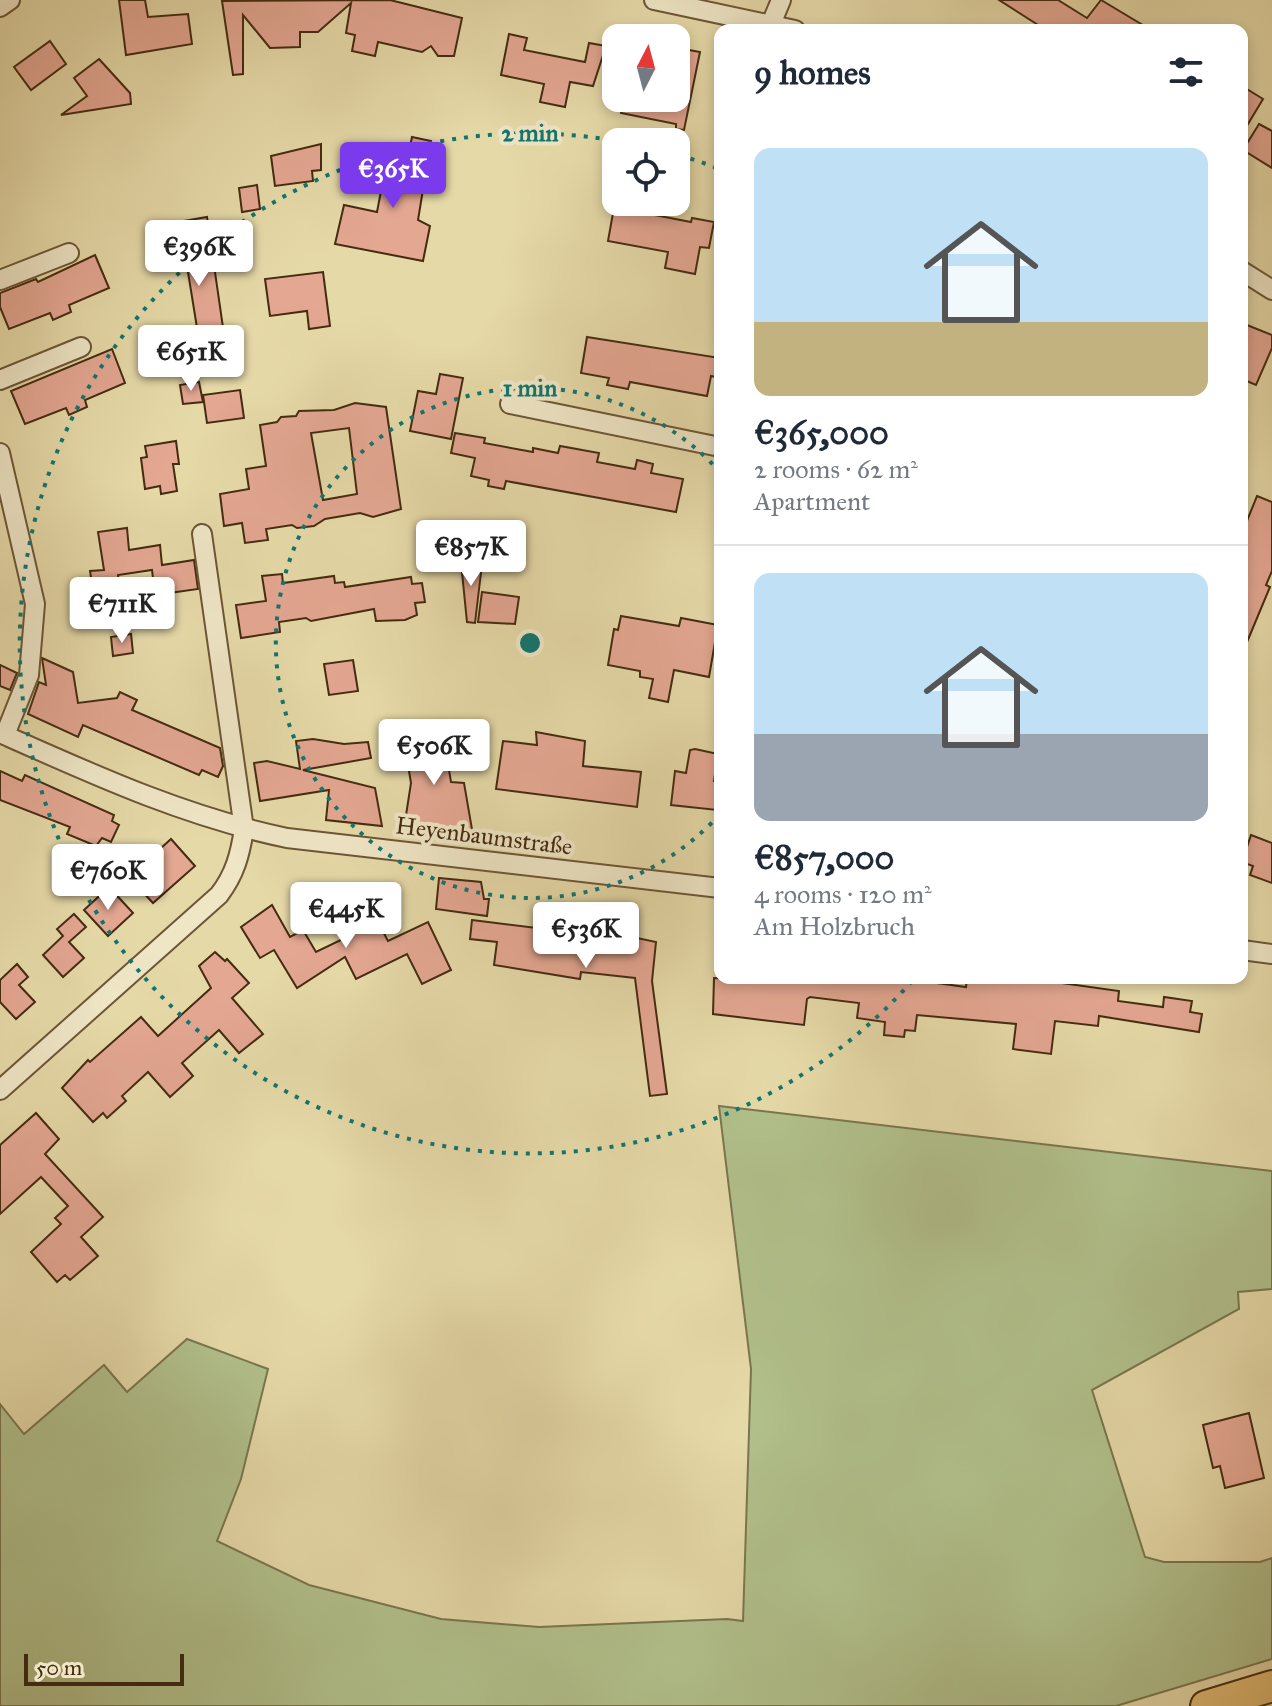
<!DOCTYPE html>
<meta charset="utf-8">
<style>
:root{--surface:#fff;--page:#f6f6f7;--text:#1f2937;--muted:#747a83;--line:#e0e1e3;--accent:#7c3aed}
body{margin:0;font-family:"IM FELL Great Primer",serif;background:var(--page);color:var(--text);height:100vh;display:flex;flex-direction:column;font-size:30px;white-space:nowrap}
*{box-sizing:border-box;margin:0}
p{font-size:26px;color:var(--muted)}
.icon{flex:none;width:44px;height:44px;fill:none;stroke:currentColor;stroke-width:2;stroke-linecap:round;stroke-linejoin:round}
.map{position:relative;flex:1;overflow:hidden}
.panel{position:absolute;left:714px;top:24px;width:534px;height:960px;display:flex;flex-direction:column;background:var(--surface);border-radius:16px;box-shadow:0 4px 12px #0003}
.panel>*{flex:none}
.needle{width:52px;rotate:6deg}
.buttons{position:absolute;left:602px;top:24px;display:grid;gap:16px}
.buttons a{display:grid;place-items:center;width:88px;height:88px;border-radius:16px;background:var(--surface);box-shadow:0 4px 12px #0003;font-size:40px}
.scale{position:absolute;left:24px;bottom:20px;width:160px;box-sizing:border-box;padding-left:8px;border:4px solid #452b10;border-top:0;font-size:22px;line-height:28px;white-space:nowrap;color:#452b10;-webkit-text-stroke:6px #efe6c6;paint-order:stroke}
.price{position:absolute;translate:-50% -68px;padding:0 18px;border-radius:8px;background:#fff;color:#222;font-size:26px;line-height:52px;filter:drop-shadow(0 2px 4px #0008)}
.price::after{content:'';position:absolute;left:50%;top:48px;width:24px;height:18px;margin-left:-12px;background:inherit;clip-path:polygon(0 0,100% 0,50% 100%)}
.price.on{background:var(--accent);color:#fff}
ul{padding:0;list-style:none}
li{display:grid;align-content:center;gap:16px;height:424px;padding:0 40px}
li+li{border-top:2px solid var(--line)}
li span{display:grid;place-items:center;height:248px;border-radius:16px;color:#555}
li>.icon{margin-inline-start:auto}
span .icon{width:144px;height:144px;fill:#fffc;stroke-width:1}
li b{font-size:34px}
h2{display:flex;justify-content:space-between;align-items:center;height:96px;padding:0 40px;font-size:34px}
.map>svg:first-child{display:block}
.green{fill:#b1c08b;stroke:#7b764e;stroke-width:2}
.building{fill:#e4a792;stroke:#452b10;stroke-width:2;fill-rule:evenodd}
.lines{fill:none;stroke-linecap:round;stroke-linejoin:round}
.minor-casing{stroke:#6d5636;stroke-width:22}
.primary-casing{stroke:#452b10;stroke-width:34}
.minor{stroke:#efe6c6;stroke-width:18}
.primary{stroke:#e3bc74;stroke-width:30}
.ring{fill:none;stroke:#0f766e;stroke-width:4;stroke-dasharray:4 8}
.labels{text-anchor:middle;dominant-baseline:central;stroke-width:8;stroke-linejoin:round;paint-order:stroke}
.street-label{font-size:24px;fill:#452b10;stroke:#efe6c6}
.centre{fill:#0f766e;stroke:#efe6c6;stroke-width:4}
.ring-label{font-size:24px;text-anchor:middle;font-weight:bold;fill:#0f766e;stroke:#efe6c6;stroke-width:8;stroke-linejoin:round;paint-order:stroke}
</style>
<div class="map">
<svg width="1272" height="1706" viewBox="0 0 1272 1706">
<rect width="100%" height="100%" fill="#e6d9a8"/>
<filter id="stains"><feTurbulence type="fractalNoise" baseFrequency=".0025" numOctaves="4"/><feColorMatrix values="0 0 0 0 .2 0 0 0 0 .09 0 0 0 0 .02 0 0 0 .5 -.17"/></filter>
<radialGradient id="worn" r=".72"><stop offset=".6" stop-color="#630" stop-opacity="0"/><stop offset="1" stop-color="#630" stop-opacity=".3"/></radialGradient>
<path class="green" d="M 719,1106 L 1272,1171 L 1272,1289 L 1238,1292 L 1239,1309 L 1092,1390 L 1145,1557 L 1164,1562 L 1260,1562 L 1272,1558 L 1272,1659 L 1116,1706 L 0,1706 L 0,1404 L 24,1434 L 104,1365 L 127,1392 L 187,1339 L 268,1369 L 241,1479 L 217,1541 L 309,1585 L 441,1619 L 539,1627 L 727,1619 L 743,1621 L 751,1369 Z"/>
<g class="building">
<path d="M 119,0 L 145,0 L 148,17 L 188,14 L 192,44 L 126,55 Z"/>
<path d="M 390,0 L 462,18 L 454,56 L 438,56 L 431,46 L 422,52 L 378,42 L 375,56 L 352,51 L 355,35 L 346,33 L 351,3 L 318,32 L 300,32 L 300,47 L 270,48 L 243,15 L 243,74 L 233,75 L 222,1 Z"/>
<path d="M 999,0 L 1058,0 L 1087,18 L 1101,0 L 1151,30 L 1046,30 Z"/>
<path d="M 509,34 L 527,38 L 524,50 L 585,62 L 589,43 L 606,46 L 593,86 L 570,82 L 565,107 L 540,102 L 544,84 L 501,75 Z"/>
<path d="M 50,41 L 66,64 L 31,90 L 14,67 Z"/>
<path d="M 678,48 L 700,52 L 684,130 L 676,129 L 676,124 L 621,113 L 624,98 L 676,98 Z"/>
<path d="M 99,59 L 130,93 L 131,104 L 61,115 L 87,96 L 74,78 Z"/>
<path d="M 1242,86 L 1263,99 L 1242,134 Z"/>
<path d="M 1259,124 L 1272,131 L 1272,168 L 1243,150 Z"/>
<path d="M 412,137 L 431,141 L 418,220 L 430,226 L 423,261 L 335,244 L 344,205 L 377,212 L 387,160 L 391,161 L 393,153 L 408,156 Z"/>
<path d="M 321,144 L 321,170 L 312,171 L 313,181 L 275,186 L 271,156 Z"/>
<path d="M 257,185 L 260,209 L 242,212 L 239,188 Z"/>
<path d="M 615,202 L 636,202 L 634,211 L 691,222 L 692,218 L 714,222 L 709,248 L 700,247 L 695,274 L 665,268 L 668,252 L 608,241 Z"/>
<path d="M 207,217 L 227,355 L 182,361 L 178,337 L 198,334 L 183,241 L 158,245 L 155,226 Z"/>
<path d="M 95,255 L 109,288 L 69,305 L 71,312 L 53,320 L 50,313 L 9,329 L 0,307 L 0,293 L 36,279 L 38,282 Z"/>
<path d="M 323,272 L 330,326 L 309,329 L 307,311 L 270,316 L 265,279 Z"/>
<path d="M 1242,323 L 1272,335 L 1272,348 L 1256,385 L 1242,379 Z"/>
<path d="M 587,337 L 720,358 L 720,378 L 711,376 L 707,396 L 630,382 L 628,389 L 607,385 L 609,378 L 581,373 Z"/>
<path d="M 112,349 L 125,383 L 85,400 L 87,407 L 69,415 L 66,408 L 25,424 L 11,391 Z"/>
<path d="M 440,374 L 463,378 L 451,439 L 410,431 L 418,391 L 436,394 Z"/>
<path d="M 199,382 L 203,402 L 183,404 L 180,385 Z"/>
<path d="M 240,390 L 244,418 L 207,423 L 203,395 Z"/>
<path d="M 355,403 L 386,407 L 401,509 L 373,517 L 360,513 L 325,519 L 314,526 L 297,528 L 292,525 L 266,529 L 268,540 L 245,543 L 242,523 L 224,526 L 220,494 L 249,489 L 246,469 L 266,466 L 260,425 L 277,422 L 281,417 L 296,416 L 299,411 L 334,410 ZM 349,428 L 357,494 L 323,500 L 311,433 Z"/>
<path d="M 455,433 L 485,438 L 484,443 L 533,452 L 533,448 L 558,453 L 560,446 L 599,453 L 597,462 L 635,469 L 637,460 L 653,464 L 651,473 L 683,479 L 676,512 L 506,481 L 504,489 L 488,486 L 489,480 L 471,476 L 475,458 L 451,453 Z"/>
<path d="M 176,441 L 179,464 L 173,464 L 177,491 L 161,494 L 160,486 L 145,489 L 141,458 L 147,457 L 145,446 Z"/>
<path d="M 1257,496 L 1272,502 L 1272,571 L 1266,585 L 1270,587 L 1242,654 L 1242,533 Z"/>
<path d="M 127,528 L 129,550 L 160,545 L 162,565 L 194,560 L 198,589 L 155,595 L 152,570 L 118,575 L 123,612 L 97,615 L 90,571 L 104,570 L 98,532 Z"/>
<path d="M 461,562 L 482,564 L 475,623 L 467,622 Z"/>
<path d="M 282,574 L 283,583 L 334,576 L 335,583 L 344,582 L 345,587 L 411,577 L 412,584 L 422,583 L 425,602 L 415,603 L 417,615 L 405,620 L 376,621 L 374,609 L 311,621 L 306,618 L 279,622 L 280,632 L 241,638 L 236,605 L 266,601 L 262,576 Z"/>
<path d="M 482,592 L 519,597 L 515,624 L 478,622 Z"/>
<path d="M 621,616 L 679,626 L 681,618 L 718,625 L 709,677 L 674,670 L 668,702 L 649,698 L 653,679 L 640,677 L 640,671 L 608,665 L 614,629 L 618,630 Z"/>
<path d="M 131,634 L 133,653 L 113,656 L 111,637 Z"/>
<path d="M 42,658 L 73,672 L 78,703 L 117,698 L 120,692 L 137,700 L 132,710 L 220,748 L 223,766 L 218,777 L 202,770 L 199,775 L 83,725 L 78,737 L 28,714 L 39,682 L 46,685 Z"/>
<path d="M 353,660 L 358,691 L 329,695 L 324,664 Z"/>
<path d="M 0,665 L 17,673 L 10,690 L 0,686 Z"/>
<path d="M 442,728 L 451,782 L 464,783 L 473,835 L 404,828 L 411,783 L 403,735 Z"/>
<path d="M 536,732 L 585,741 L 583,766 L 641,772 L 637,807 L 496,789 L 503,741 L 537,745 Z"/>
<path d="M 313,739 L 344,744 L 368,742 L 371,758 L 303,770 L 375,788 L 382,826 L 326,820 L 329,790 L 260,801 L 254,763 L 267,761 L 300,769 L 296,741 Z"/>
<path d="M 695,749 L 718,754 L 714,781 L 720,781 L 717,810 L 671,805 L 675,771 L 686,773 L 690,750 Z"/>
<path d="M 0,771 L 22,781 L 25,775 L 114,815 L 112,821 L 119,825 L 111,842 L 102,838 L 96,846 L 67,834 L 70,827 L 0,800 Z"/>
<path d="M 1251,835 L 1272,843 L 1272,883 L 1250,875 L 1253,866 L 1242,862 Z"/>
<path d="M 171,839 L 195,866 L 153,903 L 140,889 L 161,871 L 150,858 Z"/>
<path d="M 439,878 L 481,882 L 484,899 L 489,899 L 487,916 L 436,909 Z"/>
<path d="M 109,887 L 133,913 L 108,936 L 84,910 Z"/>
<path d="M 272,905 L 290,937 L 303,930 L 316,952 L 378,922 L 388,941 L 428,922 L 451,970 L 422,984 L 407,954 L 356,979 L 345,957 L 297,988 L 274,950 L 260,958 L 241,927 Z"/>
<path d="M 74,914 L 86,927 L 69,942 L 84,958 L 63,977 L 43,955 L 63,936 L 57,929 Z"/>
<path d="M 472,920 L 594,935 L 595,929 L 656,942 L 652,981 L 667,1094 L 650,1096 L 635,978 L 581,972 L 580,979 L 494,965 L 497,942 L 470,939 Z"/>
<path d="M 215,952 L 225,961 L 227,959 L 249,983 L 232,998 L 263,1034 L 239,1053 L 219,1030 L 182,1063 L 193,1076 L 170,1097 L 148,1072 L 122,1096 L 126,1101 L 107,1118 L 103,1113 L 93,1122 L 62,1088 L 88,1060 L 90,1062 L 141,1017 L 158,1036 L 211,988 L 199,966 Z"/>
<path d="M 17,964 L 28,977 L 19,985 L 35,1002 L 16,1019 L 0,1002 L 0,980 Z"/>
<path d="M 714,978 L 776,983 L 777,978 L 901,978 L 966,987 L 967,978 L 1026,978 L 1119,991 L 1118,1001 L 1163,1007 L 1164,997 L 1192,1001 L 1190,1012 L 1202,1014 L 1199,1032 L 1099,1016 L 1098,1026 L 1055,1021 L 1051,1054 L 1013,1049 L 1016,1024 L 917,1015 L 915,1031 L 905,1030 L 904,1037 L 884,1035 L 885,1022 L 857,1018 L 859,1003 L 810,997 L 807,999 L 804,1025 L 713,1014 Z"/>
<path d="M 36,1113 L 59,1139 L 45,1154 L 103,1217 L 81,1237 L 98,1256 L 70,1280 L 65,1275 L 57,1282 L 31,1252 L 61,1224 L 55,1218 L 68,1206 L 41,1177 L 0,1214 L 0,1145 Z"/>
<path d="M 1249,1413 L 1264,1478 L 1225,1488 L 1220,1466 L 1213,1468 L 1203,1425 Z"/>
</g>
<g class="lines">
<g class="minor-casing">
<g id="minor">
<path d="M 654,0 L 795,30"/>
<path d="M 0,7 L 10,0"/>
<path d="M 771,24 L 781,0"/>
<path d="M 1242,271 L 1272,290"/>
<path d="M 0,280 L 69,253"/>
<path d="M 0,380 L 81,347"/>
<path d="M 510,404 L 720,447"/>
<path d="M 0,453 L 35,604 L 29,675 L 5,735"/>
<path d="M 0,733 C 94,775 186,817 287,838 L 720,888"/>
<path d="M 1242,950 L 1272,954"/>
<path d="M 0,1090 L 219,895 C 235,874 240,855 244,829 L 202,534"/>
</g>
</g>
<g class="primary-casing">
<path id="primary" d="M 1206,1706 L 1272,1686"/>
</g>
<use href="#minor" class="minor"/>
<use href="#primary" class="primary"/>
</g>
<g class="ring">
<path d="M720 814A255 255 0 1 1 720 472"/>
<path d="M912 981A510 510 0 1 1 623 142M679 155A510 510 0 0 1 717 168"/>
</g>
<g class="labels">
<g class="street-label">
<text transform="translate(484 836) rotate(7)">Heyenbaumstraße</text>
</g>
</g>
<circle cx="530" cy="643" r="12" class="centre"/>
<g class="ring-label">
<text x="530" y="141">2 min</text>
<text x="530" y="396">1 min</text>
</g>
<rect width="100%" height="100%" filter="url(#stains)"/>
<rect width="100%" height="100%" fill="url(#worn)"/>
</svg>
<div class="buttons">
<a><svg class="needle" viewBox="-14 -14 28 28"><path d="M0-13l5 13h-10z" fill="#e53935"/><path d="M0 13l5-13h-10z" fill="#747a83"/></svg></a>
<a><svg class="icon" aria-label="locate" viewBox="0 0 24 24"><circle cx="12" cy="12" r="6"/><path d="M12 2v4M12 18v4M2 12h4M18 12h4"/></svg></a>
</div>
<div class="scale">50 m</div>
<b class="price on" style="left:393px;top:210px">€365K</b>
<b class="price" style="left:199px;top:288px">€396K</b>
<b class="price" style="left:191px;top:393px">€651K</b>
<b class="price" style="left:471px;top:588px">€857K</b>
<b class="price" style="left:122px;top:645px">€711K</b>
<b class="price" style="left:434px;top:787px">€506K</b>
<b class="price" style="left:108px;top:912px">€760K</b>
<b class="price" style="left:346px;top:950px">€445K</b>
<b class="price" style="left:586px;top:970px">€536K</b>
<section class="panel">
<h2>9 homes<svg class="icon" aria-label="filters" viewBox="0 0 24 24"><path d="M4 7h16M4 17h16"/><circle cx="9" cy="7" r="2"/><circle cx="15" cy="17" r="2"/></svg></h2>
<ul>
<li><span style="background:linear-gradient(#bfe0f5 70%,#c2b280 0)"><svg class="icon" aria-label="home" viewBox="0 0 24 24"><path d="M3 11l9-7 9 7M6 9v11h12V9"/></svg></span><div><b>€365,000</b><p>2 rooms · 62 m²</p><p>Apartment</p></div></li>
<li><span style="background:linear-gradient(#bfe0f5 65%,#9aa5b1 0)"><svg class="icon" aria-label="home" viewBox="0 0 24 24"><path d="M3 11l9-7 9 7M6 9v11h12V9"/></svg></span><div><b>€857,000</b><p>4 rooms · 120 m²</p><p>Am Holzbruch</p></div></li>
</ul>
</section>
</div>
